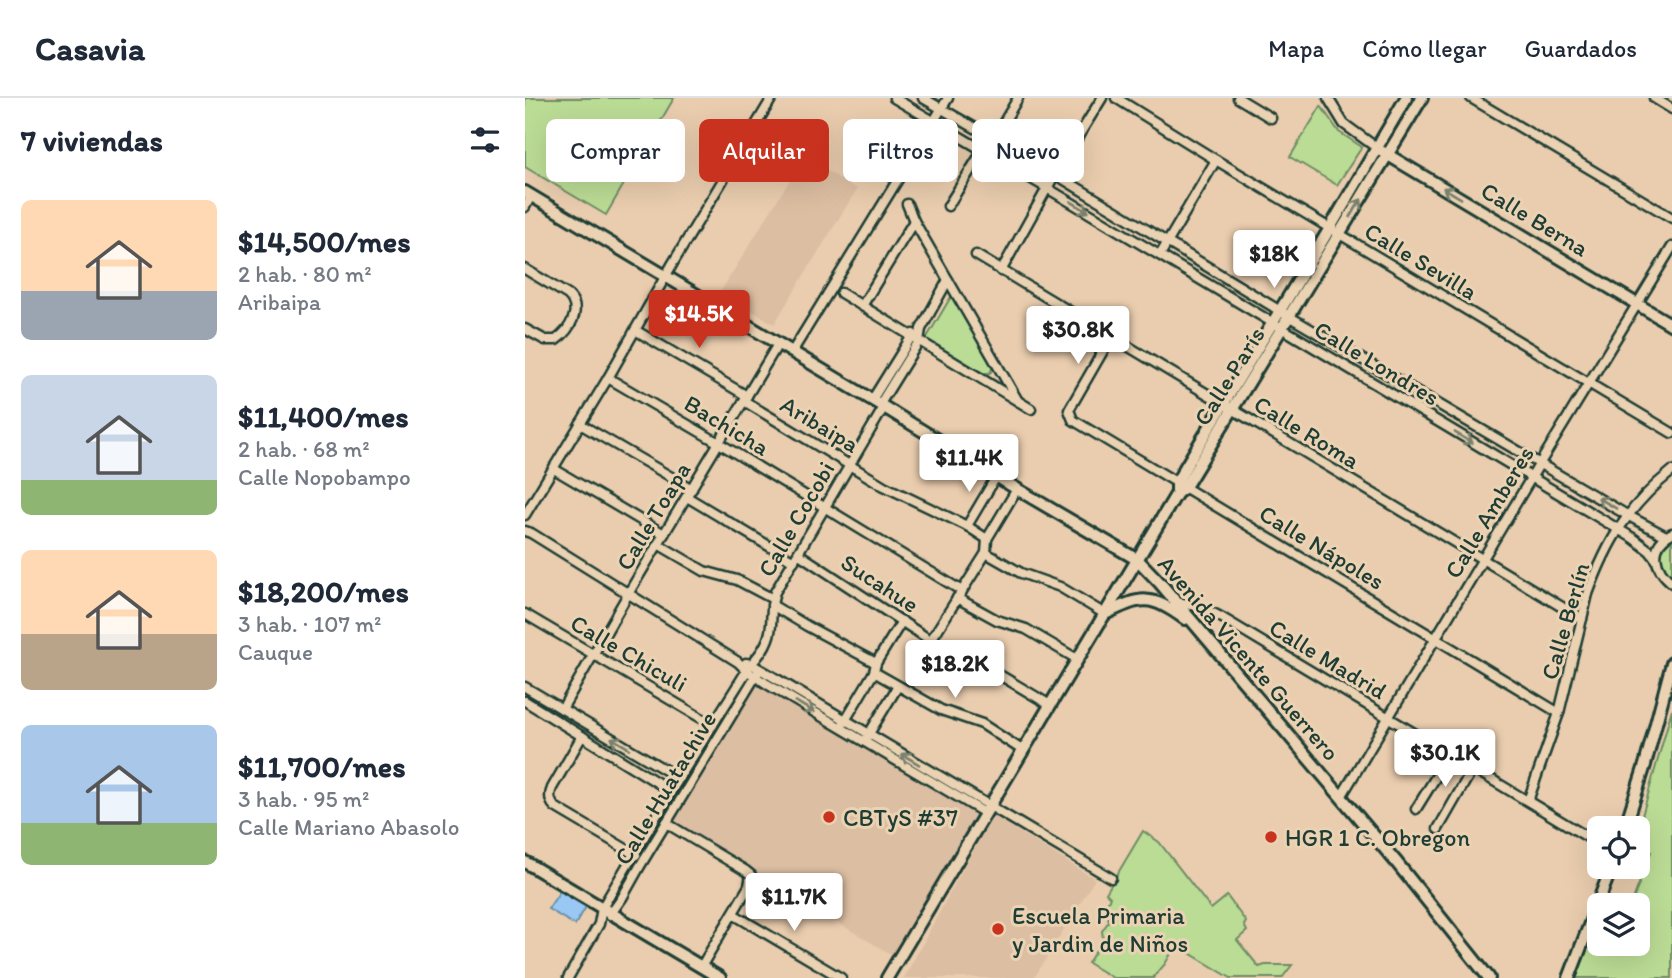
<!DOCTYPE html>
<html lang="es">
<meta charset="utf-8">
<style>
:root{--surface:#fff;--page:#f6f6f7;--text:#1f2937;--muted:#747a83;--line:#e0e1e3;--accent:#c8321e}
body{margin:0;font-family:Itim,sans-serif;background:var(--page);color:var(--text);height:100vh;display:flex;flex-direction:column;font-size:26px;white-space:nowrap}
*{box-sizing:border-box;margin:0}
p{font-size:23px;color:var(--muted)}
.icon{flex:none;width:38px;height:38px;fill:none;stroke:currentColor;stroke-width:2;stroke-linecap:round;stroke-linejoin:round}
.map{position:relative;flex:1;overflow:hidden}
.drawer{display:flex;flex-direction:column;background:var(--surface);width:525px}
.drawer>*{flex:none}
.banner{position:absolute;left:21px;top:21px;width:665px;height:63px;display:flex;gap:14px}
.controls{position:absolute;left:1062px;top:718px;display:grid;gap:14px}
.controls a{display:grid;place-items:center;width:63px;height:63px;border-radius:10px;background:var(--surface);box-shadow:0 7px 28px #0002;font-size:35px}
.price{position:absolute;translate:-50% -60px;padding:0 16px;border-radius:7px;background:#fff;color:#222;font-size:23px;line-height:46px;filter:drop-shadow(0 2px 4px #0008)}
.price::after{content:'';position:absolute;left:50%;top:42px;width:21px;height:16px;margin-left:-10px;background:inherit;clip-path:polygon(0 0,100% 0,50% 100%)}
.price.active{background:var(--accent);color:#fff}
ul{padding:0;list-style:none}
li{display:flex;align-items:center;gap:21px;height:175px;padding:0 21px}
li span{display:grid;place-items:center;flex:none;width:196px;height:140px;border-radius:10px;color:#555}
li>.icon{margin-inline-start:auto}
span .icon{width:84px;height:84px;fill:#fffc;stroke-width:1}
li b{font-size:30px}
h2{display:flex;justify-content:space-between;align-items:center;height:84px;padding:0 21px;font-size:30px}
.pill{padding:0 24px;border-radius:10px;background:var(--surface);box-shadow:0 7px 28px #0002;font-size:24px;line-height:63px}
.pill.active{background:var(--accent);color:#fff}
header{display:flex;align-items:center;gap:42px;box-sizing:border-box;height:98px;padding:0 35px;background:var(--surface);border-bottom:2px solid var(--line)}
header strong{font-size:33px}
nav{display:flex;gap:38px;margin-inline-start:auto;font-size:24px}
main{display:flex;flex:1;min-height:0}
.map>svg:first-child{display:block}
.built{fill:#dcbea2}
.green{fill:#bbdc95;stroke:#6d8c64;stroke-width:2}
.water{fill:#9ac8f4;stroke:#6990a7;stroke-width:2}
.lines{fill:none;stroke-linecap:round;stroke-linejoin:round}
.street-casing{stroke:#1f3d34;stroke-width:13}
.secondary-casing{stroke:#1f3d34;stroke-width:16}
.street{stroke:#ead2b2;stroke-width:8}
.secondary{stroke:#ead2b2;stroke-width:10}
.oneway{stroke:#7a806d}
.poi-dot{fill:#c8321e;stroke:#ead2b2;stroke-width:2.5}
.labels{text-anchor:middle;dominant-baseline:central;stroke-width:6;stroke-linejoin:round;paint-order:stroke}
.street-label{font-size:24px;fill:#1f3d34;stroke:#ead2b2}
.poi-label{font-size:24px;fill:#1f3d34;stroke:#ead2b2;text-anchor:start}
</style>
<header>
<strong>Casavia</strong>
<nav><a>Mapa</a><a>Cómo llegar</a><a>Guardados</a></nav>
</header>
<main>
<section class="drawer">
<h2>7 viviendas<svg class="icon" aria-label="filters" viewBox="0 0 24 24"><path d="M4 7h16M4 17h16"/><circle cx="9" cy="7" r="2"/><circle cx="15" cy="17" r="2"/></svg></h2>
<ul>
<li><span style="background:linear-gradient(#ffd9b3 65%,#9aa5b1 0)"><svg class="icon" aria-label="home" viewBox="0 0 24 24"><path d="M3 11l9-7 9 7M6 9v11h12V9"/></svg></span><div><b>$14,500/mes</b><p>2 hab. · 80 m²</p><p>Aribaipa</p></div></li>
<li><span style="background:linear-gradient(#c9d6e8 75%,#8fb573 0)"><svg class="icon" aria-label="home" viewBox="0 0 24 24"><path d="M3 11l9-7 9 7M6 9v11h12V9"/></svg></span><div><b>$11,400/mes</b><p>2 hab. · 68 m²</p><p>Calle Nopobampo</p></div></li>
<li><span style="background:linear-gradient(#ffd9b3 60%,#b9a48a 0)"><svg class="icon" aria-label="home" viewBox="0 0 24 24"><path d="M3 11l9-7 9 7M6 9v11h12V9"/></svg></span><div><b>$18,200/mes</b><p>3 hab. · 107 m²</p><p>Cauque</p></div></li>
<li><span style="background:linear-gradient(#a9c7e8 70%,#8fb573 0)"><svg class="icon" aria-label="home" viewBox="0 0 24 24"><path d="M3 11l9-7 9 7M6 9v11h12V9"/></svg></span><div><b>$11,700/mes</b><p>3 hab. · 95 m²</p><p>Calle Mariano Abasolo</p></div></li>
</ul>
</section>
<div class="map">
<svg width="1147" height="880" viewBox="0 0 1147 880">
<rect width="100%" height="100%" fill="#eacdae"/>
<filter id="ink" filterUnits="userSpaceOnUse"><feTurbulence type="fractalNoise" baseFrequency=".0143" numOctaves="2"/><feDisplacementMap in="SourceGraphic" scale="14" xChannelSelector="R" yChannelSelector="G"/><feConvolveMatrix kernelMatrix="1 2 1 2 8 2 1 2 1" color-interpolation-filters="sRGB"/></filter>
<g filter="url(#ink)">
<g class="built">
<path d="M 279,59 L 332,91 L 249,226 L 196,193 Z"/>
<path d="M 225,572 L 449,712 L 463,709 L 374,861 L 146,726 L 228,591 Z"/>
<path d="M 467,717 L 570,781 L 509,880 L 379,880 Z"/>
</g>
<g class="green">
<path d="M 0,0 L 149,0 L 81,117 L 0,69 Z"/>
<path d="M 796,8 L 814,34 L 837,49 L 812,87 L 765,59 Z"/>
<path d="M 427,197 L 467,269 L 466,274 L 464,275 L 458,275 L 401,241 Z"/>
<path d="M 1147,440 L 1147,479 C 1130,468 1130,451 1147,440 Z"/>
<path d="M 1147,611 L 1147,880 L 1051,880 L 1063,850 L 1088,854 L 1092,845 L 1113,845 L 1113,807 L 1106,807 L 1126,754 L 1113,750 L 1113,732 Z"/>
<path d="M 618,733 L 634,744 L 686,811 L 702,798 L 721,824 L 719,827 L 722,833 L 712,842 L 734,869 L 740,867 L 767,867 L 757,880 L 706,880 L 651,847 L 640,866 L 628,880 L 588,880 L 563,865 L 578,841 L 577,833 L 584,823 L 583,819 L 587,814 L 581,807 L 585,799 L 581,795 Z"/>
</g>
<path class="water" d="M 35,793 L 61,809 L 50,827 L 23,811 Z"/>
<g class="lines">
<g class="street-casing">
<g id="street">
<path d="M 369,0 L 522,90 L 1108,440 L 1125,453 L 1131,461"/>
<path d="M 398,0 L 530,76 L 765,219 L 1102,417 L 1141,438"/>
<path d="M 591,0 L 691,62 L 1147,335"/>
<path d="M 713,0 L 746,20"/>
<path d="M 803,0 L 819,26 L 852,50"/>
<path d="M 946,0 L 1147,120"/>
<path d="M 1129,0 L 1147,11"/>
<path d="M 469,41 L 493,0"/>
<path d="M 382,106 L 389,123 L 493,303"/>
<path d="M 423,108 L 458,52"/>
<path d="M 0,109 L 6,98"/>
<path d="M 451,157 L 1057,521"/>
<path d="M 635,157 L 691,62"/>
<path d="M 0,171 L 43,197 C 58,211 45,232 31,242 L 20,242 L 0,231"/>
<path d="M 476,173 L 530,76 L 577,0"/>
<path d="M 316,195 L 506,311"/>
<path d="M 337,208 L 389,123"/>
<path d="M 110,232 L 222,298"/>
<path d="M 586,239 L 544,312 L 548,322 L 1034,615"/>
<path d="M 267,254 L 423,0"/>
<path d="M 83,280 L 194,345 L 437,493"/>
<path d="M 347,302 L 388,236"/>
<path d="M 219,303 L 359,388 L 442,428 L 462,441"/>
<path d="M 355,306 L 394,243 L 396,231 L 423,182"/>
<path d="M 55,326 L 167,391"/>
<path d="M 29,371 L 139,436"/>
<path d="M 162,399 L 269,463"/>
<path d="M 0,417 L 83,280 L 148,165 L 247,0"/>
<path d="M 442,428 L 471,379"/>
<path d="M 0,433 L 6,435 L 213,564 L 222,573 L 242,586 L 460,715"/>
<path d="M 1147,435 C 1123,448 1129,470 1147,485"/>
<path d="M 133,446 L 179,473 L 212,482 L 248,501"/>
<path d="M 461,455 L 496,475 L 535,489 L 580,516"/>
<path d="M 274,456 L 440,565 L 450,570 L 473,576 L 525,607"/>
<path d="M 432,500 L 472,522 L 501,531 L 552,561"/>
<path d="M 651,504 L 674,508 L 694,518 L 1074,746"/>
<path d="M 247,507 L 282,528 L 351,565"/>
<path d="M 0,516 L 188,627"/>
<path d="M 406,542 L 461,455 L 462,441 L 492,391"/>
<path d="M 221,565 L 226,566 L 245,577 L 586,780"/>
<path d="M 349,574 L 416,612 L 457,626 L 497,652"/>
<path d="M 0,589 L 154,680"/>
<path d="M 0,603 L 146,693"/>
<path d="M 37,611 L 103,496 L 253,246"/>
<path d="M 318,626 L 349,574 L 351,565 L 377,523"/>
<path d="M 57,638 L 27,690 C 24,697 24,703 30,709 L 111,757"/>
<path d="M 342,639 L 373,588"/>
<path d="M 816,699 L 1015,365 L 1147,149"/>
<path d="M 1003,703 L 1034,615 L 1063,496 C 1082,444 1103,408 1147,373"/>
<path d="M 891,711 L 925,656"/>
<path d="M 141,725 L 221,773 L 226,777 L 224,788 L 176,869"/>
<path d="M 913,731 L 948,670"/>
<path d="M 208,816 L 316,880"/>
<path d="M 85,817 L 97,800 L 115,768 L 233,574"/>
<path d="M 43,880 L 74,826 L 77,810 L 146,693 L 226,566 C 236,556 245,542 246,527 C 247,516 246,505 250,494 L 359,309"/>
</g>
</g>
<g class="secondary-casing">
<g id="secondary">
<path d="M 858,54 L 1147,227"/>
<path d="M 0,94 L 359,309 L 492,391 L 613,462 L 635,485 L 872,765 L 964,880"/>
<path d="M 652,395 L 652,384 L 661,368 L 805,130 L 881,0"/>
<path d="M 580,516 C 616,498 626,496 660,521"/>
<path d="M 1100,730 L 1120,667 L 1147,565"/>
<path d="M 0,764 L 195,880"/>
<path d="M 362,880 L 652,395 L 660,389 L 897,0"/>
<path d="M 1044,880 L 1087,768"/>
</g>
</g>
<use href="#street" class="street"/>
<use href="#secondary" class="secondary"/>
</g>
<defs><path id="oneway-shaft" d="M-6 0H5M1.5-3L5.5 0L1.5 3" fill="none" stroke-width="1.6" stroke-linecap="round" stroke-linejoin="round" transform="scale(1.75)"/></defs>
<g class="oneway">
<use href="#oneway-shaft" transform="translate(927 95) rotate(-149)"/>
<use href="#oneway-shaft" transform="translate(555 109) rotate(31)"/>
<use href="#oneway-shaft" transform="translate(831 110) rotate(-59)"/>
<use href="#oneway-shaft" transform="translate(939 340) rotate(31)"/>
<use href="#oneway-shaft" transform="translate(1082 405) rotate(-149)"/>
<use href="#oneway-shaft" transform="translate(280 609) rotate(31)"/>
<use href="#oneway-shaft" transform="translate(95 645) rotate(-149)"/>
<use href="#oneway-shaft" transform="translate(385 661) rotate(-149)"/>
</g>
</g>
<g class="poi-dot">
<circle cx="304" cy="719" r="7"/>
<circle cx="746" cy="739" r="7"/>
<circle cx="473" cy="831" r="7"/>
</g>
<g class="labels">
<g class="street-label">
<text transform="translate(1010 121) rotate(31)">Calle Berna</text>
<text transform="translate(896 163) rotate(31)">Calle Sevilla</text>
<text transform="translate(852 265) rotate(31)">Calle Londres</text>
<text transform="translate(704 278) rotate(-58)">Calle París</text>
<text transform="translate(295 326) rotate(31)">Aribaipa</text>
<text transform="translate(202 327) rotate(31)">Bachicha</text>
<text transform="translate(782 334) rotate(31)">Calle Roma</text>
<text transform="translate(964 414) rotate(-59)">Calle Amberes</text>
<text transform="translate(128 418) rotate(-59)">Calle Toapa</text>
<text transform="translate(271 421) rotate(-60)">Calle Cocobi</text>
<text transform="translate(797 449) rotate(31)">Calle Nápoles</text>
<text transform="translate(355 485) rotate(33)">Sucahue</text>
<text transform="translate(1040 523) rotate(-74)">Calle Berlín</text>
<text transform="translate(104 555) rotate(30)">Calle Chiculi</text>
<text transform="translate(724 560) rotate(49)">Avenida Vicente Guerrero</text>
<text transform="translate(803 561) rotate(31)">Calle Madrid</text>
<text transform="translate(140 690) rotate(-59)">Calle Huatachive</text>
</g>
<g class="poi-label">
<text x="318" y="719">CBTyS #37</text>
<text x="760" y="739">HGR 1 C. Obregon</text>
<text x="487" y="817">Escuela Primaria<tspan x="487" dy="28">y Jardin de Niños</tspan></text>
</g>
</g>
</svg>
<div class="controls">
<a><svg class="icon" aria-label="locate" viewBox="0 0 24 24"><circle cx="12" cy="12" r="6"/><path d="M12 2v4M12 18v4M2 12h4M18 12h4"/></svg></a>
<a><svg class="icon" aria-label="layers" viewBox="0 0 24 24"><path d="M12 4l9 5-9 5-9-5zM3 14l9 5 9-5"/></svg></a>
</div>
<b class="price" style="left:749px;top:192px">$18K</b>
<b class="price active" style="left:174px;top:252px">$14.5K</b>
<b class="price" style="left:553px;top:268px">$30.8K</b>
<b class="price" style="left:444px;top:396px">$11.4K</b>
<b class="price" style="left:430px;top:602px">$18.2K</b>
<b class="price" style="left:920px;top:691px">$30.1K</b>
<b class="price" style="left:269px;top:835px">$11.7K</b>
<div class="banner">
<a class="pill">Comprar</a>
<a class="pill active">Alquilar</a>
<a class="pill">Filtros</a>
<a class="pill">Nuevo</a>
</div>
</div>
</main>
